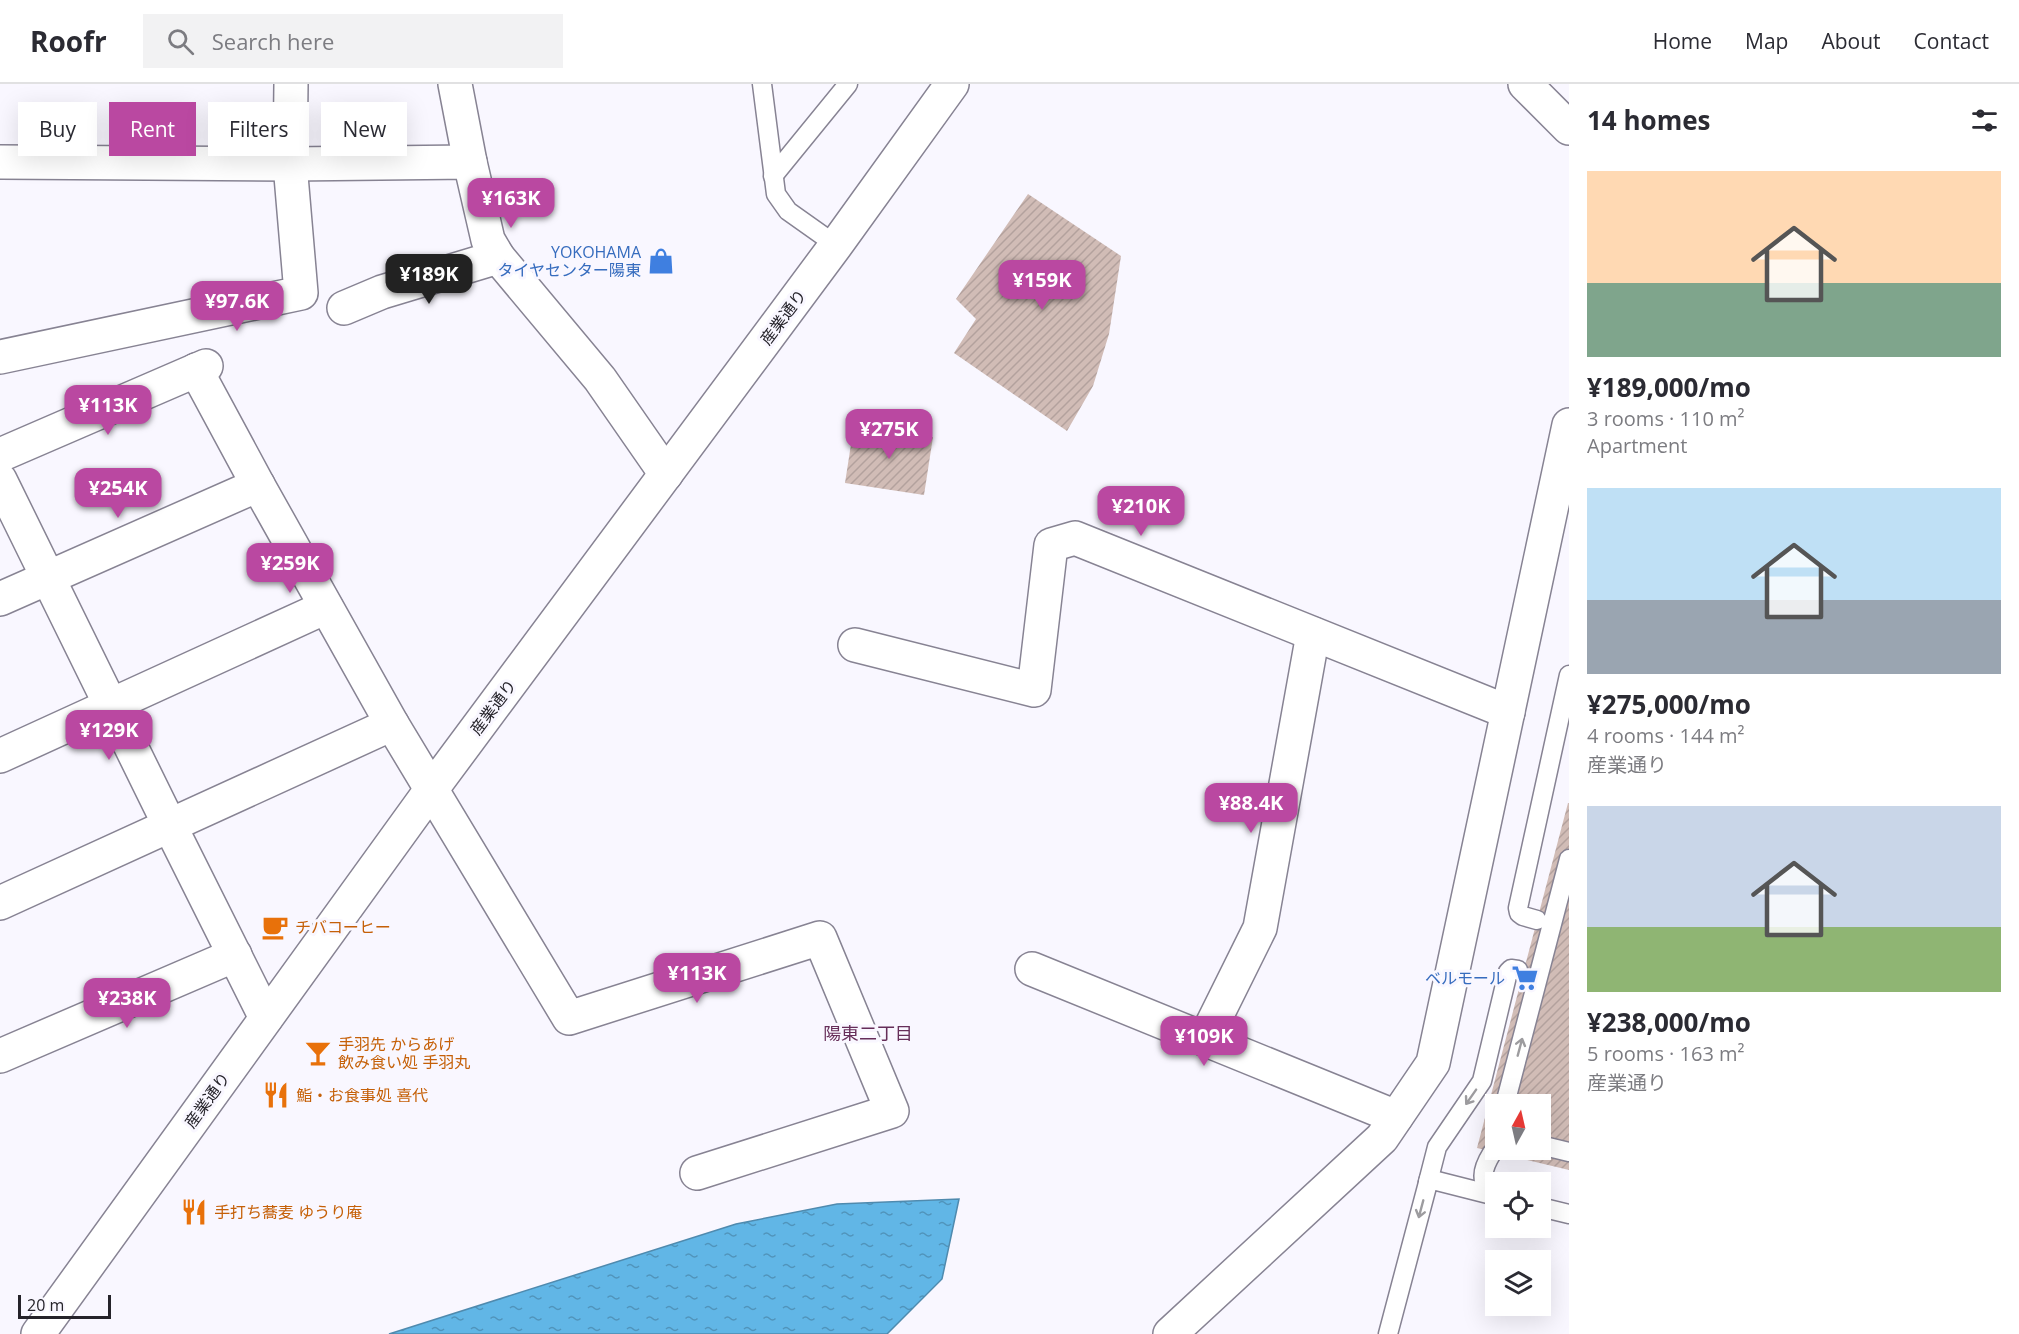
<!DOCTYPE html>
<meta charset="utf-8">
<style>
:root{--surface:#fff;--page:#f2f2f3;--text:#2b2b33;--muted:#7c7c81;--line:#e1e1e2;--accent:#ba48a1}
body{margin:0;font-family:"Open Sans","Noto Sans JP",sans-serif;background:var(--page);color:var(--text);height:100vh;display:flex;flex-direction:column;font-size:22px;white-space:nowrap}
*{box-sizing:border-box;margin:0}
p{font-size:20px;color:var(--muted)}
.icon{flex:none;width:33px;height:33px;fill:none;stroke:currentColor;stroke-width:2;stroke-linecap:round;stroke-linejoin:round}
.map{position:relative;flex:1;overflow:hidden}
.drawer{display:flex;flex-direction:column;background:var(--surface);width:450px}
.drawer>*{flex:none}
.top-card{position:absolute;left:18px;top:18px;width:570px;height:54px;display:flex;gap:12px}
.needle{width:39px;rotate:8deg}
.fabs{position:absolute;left:1485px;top:1010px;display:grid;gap:12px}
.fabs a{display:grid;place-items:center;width:66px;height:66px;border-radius:0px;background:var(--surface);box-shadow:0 6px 24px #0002;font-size:30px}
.scale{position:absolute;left:18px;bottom:15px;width:93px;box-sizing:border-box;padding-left:6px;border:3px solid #25232a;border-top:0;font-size:16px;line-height:21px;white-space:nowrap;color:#25232a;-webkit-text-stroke:4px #f9f7ff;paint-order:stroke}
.price{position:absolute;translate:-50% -51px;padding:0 14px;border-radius:12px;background:var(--accent);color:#fff;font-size:20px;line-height:39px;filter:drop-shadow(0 2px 3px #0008)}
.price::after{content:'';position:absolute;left:50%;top:36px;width:18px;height:14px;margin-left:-9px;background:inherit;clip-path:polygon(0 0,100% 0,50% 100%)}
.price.on{background:#222;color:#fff}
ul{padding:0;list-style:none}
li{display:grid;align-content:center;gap:12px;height:318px;padding:0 18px}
li span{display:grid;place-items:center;height:186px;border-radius:0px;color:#555}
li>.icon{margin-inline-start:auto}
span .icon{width:108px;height:108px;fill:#fffc;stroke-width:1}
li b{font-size:26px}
h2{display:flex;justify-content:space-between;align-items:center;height:72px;padding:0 18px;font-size:26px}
.tag{padding:0 21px;border-radius:0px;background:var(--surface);box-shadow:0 6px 24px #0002;font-size:21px;line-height:54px}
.tag.on{background:var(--accent);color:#fff}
header{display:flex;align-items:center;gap:36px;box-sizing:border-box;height:84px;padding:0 30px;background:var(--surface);border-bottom:2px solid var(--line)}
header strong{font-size:28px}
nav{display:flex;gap:33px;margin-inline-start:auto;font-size:21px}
.search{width:420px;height:54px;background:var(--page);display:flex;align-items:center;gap:15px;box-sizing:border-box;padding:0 21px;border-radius:0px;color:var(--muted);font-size:22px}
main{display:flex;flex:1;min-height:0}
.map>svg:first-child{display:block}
.water{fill:url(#water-ripples);stroke:#4f8aae;stroke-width:1.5}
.building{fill:url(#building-hatch);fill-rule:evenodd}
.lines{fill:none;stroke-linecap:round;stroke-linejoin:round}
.lane-casing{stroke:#878393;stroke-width:21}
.street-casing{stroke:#878393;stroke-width:36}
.secondary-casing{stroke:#878393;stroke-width:36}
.lane{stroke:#fff;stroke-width:18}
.street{stroke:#fff;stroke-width:33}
.secondary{stroke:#fff;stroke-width:33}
.oneway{stroke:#9d9c9f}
.labels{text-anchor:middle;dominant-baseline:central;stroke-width:6;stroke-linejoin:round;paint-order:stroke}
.shop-label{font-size:16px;fill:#366cbe;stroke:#f9f7ff;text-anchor:end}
.street-label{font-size:16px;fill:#25232a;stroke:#f9f7ff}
.food-label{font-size:16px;fill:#c56008;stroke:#f9f7ff;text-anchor:start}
.neighbourhood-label{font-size:18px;fill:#662e59;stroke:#f9f7ff}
</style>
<header>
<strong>Roofr</strong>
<div class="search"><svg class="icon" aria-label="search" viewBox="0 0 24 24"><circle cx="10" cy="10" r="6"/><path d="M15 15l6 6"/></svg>Search here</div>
<nav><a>Home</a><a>Map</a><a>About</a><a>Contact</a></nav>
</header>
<main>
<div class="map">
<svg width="1569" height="1250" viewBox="0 0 1569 1250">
<defs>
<pattern id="water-ripples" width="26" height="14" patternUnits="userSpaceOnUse" patternTransform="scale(1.5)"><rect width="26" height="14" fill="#61b6e6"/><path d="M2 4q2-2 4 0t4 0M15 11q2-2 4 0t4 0" fill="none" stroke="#5094bb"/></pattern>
<pattern id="building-hatch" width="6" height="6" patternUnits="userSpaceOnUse" patternTransform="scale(1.5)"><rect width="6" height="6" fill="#d1bcb6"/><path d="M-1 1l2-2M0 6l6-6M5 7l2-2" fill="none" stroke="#b3a19d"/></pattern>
</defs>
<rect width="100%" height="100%" fill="#f9f7ff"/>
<path class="water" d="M 959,1115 L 942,1195 L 887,1250 L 389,1250 L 736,1140 L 837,1120 Z"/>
<g class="building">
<path d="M 1028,110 L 1121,172 L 1109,250 L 1093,302 L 1067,347 L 954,269 L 976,235 L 956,215 Z"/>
<path d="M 854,341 L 933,353 L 924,411 L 845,399 Z"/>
<path d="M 1568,719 L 1569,719 L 1569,1086 L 1477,1064 ZM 1496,1020 L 1540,1020 L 1540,1065 L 1496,1065 Z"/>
</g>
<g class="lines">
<g class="lane-casing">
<g id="lane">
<path d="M 762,0 L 776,110 L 788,127 L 836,161"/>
<path d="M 773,92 L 848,0"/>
<path d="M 1537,836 L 1523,832 L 1519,829 L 1518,824 L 1569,591"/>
<path d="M 1505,1020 L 1569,775"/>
<path d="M 1540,1061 L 1569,1068"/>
<path d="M 1492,1069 C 1482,1085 1478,1099 1496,1112"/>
<path d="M 1428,1098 L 1437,1063 L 1482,997 L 1508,888 L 1511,885 L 1518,886"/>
<path d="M 1540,1123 L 1569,1130"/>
<path d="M 1388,1250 L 1429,1095 L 1496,1112"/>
</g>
</g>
<g class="street-casing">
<g id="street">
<path d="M 455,0 L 470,78"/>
<path d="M 1525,0 L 1569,44"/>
<path d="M 0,78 L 290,80 L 470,78 L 488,156 L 498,173 L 600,295 L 666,390"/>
<path d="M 344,224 L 382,208 L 498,173"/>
<path d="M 0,273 L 301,209 L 290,80 L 291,0"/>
<path d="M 196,286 L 258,401 L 392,640 L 569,934 L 820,854 L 892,1027 L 697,1089"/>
<path d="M 0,371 L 206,282"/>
<path d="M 0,396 L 170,742 L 266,934"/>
<path d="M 0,515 L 258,401"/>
<path d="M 855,561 L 1034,606 L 1051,461 L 1075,454 L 1508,628"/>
<path d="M 0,672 L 326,523"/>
<path d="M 0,819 L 392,640"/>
<path d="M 1032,885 L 1396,1033"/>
<path d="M 1205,955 L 1260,844 L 1313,550"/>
<path d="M 0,972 L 235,871"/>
</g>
</g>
<g class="secondary-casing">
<g id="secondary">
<path d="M 38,1250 L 431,706 L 836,161 L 952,0"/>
<path d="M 1170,1250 L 1382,1054 L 1433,979 L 1569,341"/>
</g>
</g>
<use href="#lane" class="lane"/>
<use href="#street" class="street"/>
<use href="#secondary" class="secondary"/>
</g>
<defs><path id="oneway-shaft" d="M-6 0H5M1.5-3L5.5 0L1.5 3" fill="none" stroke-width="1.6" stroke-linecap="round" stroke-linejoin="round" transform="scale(1.5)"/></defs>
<g class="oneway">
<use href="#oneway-shaft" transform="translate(1520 963) rotate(-75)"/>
<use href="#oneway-shaft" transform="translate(1471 1013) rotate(125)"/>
<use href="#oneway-shaft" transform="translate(1421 1125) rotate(105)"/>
</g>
<defs>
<g id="shop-bare" transform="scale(2.07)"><path d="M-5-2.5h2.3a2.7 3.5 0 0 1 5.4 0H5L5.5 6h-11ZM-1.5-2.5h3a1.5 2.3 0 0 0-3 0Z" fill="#3f7fe0" stroke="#f9f7ff" stroke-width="2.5" paint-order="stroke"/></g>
<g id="cafe-bare" transform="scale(2.07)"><path d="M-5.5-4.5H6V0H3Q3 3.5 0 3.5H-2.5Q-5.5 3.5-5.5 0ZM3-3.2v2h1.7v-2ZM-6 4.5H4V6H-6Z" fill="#e8710a" stroke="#f9f7ff" stroke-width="2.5" paint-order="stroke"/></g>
<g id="supermarket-bare" transform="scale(2.07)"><path d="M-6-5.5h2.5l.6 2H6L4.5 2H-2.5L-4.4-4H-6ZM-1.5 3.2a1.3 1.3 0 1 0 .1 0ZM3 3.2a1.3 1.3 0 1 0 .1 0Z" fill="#3f7fe0" stroke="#f9f7ff" stroke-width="2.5" paint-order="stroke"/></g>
<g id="bar-bare" transform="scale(2.07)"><path d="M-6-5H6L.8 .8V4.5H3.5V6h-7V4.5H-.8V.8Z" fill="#e8710a" stroke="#f9f7ff" stroke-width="2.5" paint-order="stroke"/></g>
<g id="restaurant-bare" transform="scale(2.07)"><path d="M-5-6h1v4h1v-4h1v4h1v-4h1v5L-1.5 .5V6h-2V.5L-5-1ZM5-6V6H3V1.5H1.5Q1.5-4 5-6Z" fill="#e8710a" stroke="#f9f7ff" stroke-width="2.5" paint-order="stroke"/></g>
</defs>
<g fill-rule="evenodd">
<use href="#shop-bare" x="661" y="177"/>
<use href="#cafe-bare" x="275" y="843"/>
<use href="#supermarket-bare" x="1525" y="894"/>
<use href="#bar-bare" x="318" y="969"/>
<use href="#restaurant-bare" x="276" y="1011"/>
<use href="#restaurant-bare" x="194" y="1128"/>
</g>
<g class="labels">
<g class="shop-label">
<text x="641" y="168">YOKOHAMA<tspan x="641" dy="18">タイヤセンター陽東</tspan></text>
<text x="1505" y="894">ベルモール</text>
</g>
<g class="street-label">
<text transform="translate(783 233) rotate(-53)">産業通り</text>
<text transform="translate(493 623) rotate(-53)">産業通り</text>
<text transform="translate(207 1016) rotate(-54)">産業通り</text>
</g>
<g class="food-label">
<text x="295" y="843">チバコーヒー</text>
<text x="338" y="960">手羽先 からあげ<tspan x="338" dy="18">飲み食い処 手羽丸</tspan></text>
<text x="296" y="1011">鮨・お食事処 喜代</text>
<text x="214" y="1128">手打ち蕎麦 ゆうり庵</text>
</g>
<g class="neighbourhood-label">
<text x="868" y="949">陽東二丁目</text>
</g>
</g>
</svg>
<div class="fabs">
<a><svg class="needle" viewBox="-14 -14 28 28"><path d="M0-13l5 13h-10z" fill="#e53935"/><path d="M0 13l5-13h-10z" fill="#7c7c81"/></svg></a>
<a><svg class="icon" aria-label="locate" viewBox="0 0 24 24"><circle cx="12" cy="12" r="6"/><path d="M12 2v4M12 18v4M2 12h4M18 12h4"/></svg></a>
<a><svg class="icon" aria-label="layers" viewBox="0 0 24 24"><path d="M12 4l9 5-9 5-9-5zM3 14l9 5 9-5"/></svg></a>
</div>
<div class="scale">20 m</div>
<b class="price" style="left:511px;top:145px">¥163K</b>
<b class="price on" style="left:429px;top:221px">¥189K</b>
<b class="price" style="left:1042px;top:227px">¥159K</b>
<b class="price" style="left:237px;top:248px">¥97.6K</b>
<b class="price" style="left:108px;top:352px">¥113K</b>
<b class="price" style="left:889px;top:376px">¥275K</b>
<b class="price" style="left:118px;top:435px">¥254K</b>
<b class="price" style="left:1141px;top:453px">¥210K</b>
<b class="price" style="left:290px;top:510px">¥259K</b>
<b class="price" style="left:109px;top:677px">¥129K</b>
<b class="price" style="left:1251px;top:750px">¥88.4K</b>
<b class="price" style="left:697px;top:920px">¥113K</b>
<b class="price" style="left:127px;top:945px">¥238K</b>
<b class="price" style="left:1204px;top:983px">¥109K</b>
<div class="top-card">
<a class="tag">Buy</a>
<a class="tag on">Rent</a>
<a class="tag">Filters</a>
<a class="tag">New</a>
</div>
</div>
<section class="drawer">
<h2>14 homes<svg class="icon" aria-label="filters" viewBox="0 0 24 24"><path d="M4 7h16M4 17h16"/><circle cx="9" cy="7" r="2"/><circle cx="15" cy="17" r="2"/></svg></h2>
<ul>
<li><span style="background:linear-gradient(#ffd9b3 60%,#7fa58c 0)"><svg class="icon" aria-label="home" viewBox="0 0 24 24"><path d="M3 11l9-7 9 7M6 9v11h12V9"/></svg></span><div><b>¥189,000/mo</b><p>3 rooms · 110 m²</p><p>Apartment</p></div></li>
<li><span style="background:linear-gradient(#bfe0f5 60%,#9aa5b1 0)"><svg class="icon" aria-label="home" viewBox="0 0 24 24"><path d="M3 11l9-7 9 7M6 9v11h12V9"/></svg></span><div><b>¥275,000/mo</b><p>4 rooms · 144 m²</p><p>産業通り</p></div></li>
<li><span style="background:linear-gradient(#c9d6e8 65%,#8fb573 0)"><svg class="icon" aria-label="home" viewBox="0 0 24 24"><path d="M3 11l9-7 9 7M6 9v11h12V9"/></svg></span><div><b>¥238,000/mo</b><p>5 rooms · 163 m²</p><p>産業通り</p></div></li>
</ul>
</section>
</main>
